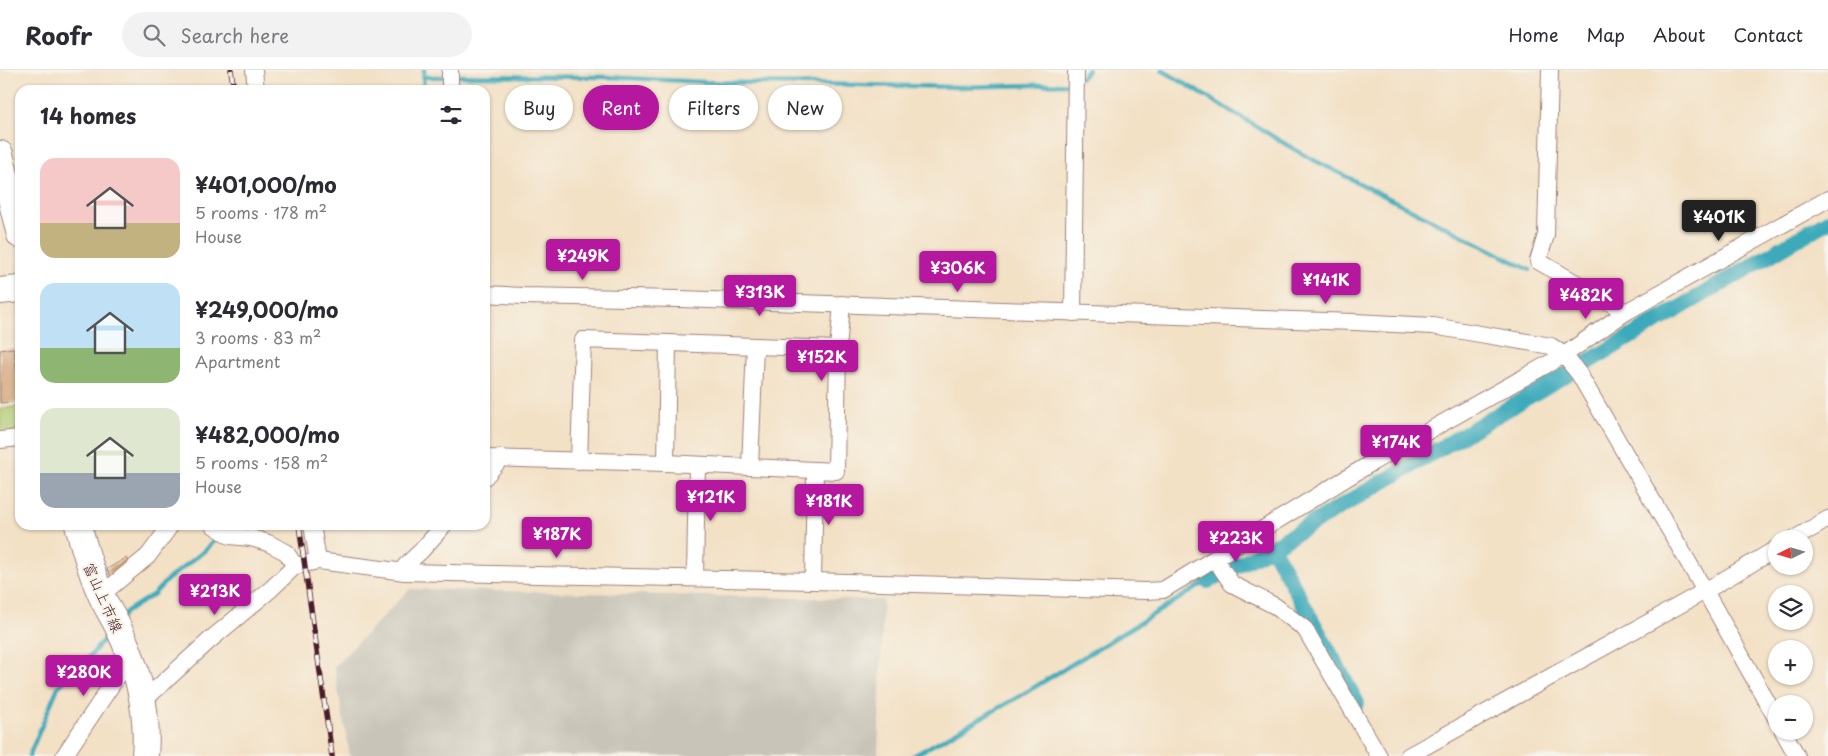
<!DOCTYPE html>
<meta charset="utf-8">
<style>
:root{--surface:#fff;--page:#f2f2f3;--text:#2b2b33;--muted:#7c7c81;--line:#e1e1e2;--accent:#b5179e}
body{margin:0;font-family:"Playpen Sans","Klee One",sans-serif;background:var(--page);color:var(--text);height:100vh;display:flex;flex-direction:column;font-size:19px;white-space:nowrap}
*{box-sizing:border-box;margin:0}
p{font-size:16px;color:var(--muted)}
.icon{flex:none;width:28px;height:28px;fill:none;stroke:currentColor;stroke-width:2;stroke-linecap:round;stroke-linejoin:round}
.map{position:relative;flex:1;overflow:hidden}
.sheet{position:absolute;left:15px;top:15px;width:475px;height:445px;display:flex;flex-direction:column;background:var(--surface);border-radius:15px;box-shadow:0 1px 4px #0004}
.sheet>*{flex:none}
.hud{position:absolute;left:505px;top:15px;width:475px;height:45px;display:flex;gap:10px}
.needle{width:32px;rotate:265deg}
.fabs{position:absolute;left:1768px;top:460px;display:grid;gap:10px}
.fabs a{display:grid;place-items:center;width:45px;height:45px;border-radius:50%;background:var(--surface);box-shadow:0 1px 4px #0004;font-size:25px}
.price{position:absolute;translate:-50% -42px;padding:0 11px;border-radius:5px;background:var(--accent);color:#fff;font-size:16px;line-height:32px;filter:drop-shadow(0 1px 2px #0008)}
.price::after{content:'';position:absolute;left:50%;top:30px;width:15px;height:11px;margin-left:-8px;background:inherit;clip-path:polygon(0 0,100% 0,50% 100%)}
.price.active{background:#222;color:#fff}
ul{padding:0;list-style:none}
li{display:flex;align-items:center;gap:15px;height:125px;padding:0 25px}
li span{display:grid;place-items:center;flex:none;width:140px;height:100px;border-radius:15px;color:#555}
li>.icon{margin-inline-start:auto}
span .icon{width:60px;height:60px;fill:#fffc;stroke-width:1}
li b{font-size:21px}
h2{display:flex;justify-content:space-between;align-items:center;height:60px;padding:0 25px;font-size:21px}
.pill{padding:0 18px;border-radius:22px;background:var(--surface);box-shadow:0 1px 4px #0004;font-size:18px;line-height:45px}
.pill.active{background:var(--accent);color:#fff}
header{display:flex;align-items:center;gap:30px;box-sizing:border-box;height:70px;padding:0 25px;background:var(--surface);border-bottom:1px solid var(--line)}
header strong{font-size:24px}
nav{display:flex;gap:28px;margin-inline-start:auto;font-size:18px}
.search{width:350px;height:45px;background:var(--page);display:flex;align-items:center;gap:12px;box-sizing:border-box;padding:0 18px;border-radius:28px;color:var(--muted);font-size:19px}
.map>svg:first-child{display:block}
.industrial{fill:#c8c4b8}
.green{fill:#afc96f;stroke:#7c744d}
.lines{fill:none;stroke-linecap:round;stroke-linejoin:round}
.stream{stroke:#3caabb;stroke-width:4.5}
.canal{stroke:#3caabb;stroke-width:16}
.building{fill:#ce9e70}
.street-casing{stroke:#9e8078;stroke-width:18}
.primary-casing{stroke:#9e8078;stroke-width:28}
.street{stroke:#fff;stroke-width:16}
.primary{stroke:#fff;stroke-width:26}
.rail-casing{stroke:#4a1f2b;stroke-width:5.5}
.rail{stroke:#f7f3e8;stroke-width:4;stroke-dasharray:11;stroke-linecap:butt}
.labels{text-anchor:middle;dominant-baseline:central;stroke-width:4.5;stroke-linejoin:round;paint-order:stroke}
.street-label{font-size:15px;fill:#4a1f2b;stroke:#f7f3e8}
</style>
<header>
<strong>Roofr</strong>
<div class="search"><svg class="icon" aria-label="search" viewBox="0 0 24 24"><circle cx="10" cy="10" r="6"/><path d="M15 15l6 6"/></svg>Search here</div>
<nav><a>Home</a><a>Map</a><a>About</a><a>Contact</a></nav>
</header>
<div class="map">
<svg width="1828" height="686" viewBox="0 0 1828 686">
<rect width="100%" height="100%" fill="#f7f3e8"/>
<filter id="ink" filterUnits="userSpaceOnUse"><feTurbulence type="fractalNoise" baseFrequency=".02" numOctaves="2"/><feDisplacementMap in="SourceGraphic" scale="10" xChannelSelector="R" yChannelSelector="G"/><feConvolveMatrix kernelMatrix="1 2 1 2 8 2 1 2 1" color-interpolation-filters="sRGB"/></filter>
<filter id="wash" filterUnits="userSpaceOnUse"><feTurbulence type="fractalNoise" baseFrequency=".0096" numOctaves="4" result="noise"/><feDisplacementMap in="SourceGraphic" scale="20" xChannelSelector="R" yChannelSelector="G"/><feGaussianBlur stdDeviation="1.12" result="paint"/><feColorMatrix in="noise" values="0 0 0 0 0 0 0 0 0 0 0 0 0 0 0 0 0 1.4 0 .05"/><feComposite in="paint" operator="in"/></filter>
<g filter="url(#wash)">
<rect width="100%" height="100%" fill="#f3e1c6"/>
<path class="industrial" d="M 410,519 L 883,530 L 878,686 L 350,686 L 334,597 Z"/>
<path class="green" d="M 20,336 L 20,368 L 0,370 L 0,339 Z"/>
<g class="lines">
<g class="stream">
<path d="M 1162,0 L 1304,85 L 1530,200"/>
<path d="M 454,6 L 606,7 L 705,12 L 959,17 L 1073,14"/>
<path d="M 424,7 L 446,7"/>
<path d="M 1081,8 L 1088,0"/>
<path d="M 423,20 L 424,0"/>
<path d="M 122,547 L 126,542 L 154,524 L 167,510 L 207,479 L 220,464"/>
<path d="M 29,686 L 58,617 L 92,584 L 111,561"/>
<path d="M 913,686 L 1020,626 L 1208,511"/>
</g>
<g class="canal">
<path d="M 1272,477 L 1357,633"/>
<path d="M 1208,511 L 1272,477 L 1828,151"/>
</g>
</g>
<g id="blocks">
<g class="building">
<path d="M 14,278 L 20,331 L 0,333 L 0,280 Z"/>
<path d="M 126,488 L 131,498 L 112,509 L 107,499 Z"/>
</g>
</g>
</g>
<g filter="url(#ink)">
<use href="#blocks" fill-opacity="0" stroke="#9e8078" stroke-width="1"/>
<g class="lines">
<g class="street-casing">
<g id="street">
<path d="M 254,0 L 256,20"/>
<path d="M 1550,0 L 1546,165 L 1538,191 L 1626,242"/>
<path d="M 450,20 L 450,0"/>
<path d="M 485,224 L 523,226 L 679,229 L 1355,252 L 1433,256 L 1551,276 L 1564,285 L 1579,304 L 1705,521 L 1776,648"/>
<path d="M 1073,243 L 1076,0"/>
<path d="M 0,370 L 20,368"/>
<path d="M 485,388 L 666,393 L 836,401 L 838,279 L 842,234"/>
<path d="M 579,391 L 583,270 L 838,279"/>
<path d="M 666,393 L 668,273"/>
<path d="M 750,397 L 755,276"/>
<path d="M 485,407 L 501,388"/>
<path d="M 213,455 L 230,466 L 251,468 L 268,473 L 286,482 L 295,496"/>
<path d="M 312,455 L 318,491"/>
<path d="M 1794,469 L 1828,449"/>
<path d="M 1215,489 L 1232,514 L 1275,536 L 1305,559 L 1379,686"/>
<path d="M 405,502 L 405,496 L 421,481 L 444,455"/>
<path d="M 695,508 L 697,395"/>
<path d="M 813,511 L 815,401"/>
<path d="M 101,525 L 148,486 L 171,455"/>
<path d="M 143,631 L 210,570 L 271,519 L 295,496 L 318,491 L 405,502 L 813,511 L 1145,521 L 1163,520 L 1373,392 L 1564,285 L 1626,242 L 1828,129"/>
<path d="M 1783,661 L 1797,686"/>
<path d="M 64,686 L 131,586"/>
<path d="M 1408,686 L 1705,521 L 1776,479"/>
</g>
</g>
<g class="primary-casing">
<g id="primary">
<path d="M 0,84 L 20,165"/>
<path d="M 0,221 L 20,219"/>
<path d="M 78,455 C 84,477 90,499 99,520 C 104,533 112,545 118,557 C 138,598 149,641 145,686"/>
</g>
</g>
<use href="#street" class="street"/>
<use href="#primary" class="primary"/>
<g class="rail-casing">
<g id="rail">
<path d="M 231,0 L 234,20"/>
<path d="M 299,455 L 332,686"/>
</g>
</g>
<use href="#rail" class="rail"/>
</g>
</g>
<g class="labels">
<g class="street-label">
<text transform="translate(104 527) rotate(66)">富山上市線</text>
</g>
</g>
</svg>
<div class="fabs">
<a><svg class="needle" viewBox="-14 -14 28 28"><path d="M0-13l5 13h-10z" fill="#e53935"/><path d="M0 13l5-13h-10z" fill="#7c7c81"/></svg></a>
<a><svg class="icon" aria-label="layers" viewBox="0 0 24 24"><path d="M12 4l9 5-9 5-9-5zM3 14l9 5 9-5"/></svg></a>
<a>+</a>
<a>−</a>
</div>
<b class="price active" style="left:1719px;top:172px">¥401K</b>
<b class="price" style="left:583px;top:211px">¥249K</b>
<b class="price" style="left:958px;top:223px">¥306K</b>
<b class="price" style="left:1326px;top:235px">¥141K</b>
<b class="price" style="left:760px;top:247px">¥313K</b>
<b class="price" style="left:1586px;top:250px">¥482K</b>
<b class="price" style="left:822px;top:312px">¥152K</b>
<b class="price" style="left:1396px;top:397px">¥174K</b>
<b class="price" style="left:711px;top:452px">¥121K</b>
<b class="price" style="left:829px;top:456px">¥181K</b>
<b class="price" style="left:557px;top:489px">¥187K</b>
<b class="price" style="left:1236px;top:493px">¥223K</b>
<b class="price" style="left:215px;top:546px">¥213K</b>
<b class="price" style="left:84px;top:627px">¥280K</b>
<div class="hud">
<a class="pill">Buy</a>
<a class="pill active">Rent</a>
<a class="pill">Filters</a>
<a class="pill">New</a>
</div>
<section class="sheet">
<h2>14 homes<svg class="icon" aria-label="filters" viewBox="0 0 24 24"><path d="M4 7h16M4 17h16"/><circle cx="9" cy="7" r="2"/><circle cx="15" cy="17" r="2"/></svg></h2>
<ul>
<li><span style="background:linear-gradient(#f6c9c9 65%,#c2b280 0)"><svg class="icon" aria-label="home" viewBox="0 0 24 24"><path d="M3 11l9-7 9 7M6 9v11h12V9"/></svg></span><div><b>¥401,000/mo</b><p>5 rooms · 178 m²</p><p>House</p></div></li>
<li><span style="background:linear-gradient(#bfe0f5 65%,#8fb573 0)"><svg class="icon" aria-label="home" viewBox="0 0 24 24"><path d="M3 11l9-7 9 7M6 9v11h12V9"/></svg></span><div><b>¥249,000/mo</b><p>3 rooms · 83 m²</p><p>Apartment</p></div></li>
<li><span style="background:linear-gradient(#dfe7d0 65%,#9aa5b1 0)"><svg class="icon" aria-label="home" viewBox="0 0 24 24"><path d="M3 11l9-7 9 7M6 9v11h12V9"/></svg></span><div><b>¥482,000/mo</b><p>5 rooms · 158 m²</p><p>House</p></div></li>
</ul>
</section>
</div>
